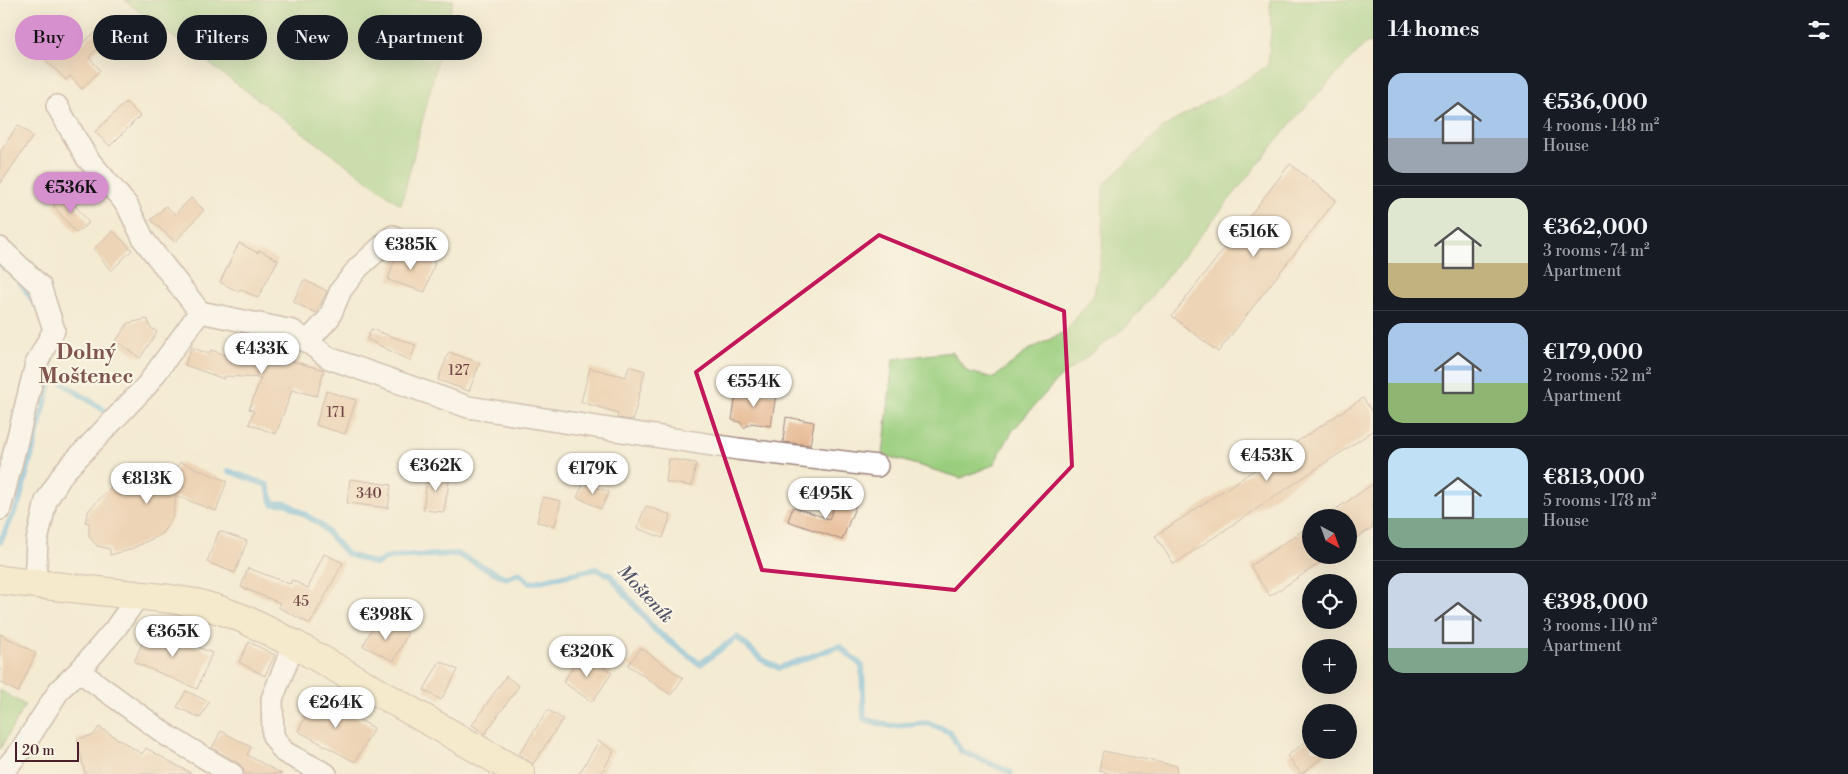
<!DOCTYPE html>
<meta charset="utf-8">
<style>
:root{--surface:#171b24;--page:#242831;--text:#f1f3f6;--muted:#9ea1a6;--line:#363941;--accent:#d690ce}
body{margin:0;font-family:"Libre Bodoni",serif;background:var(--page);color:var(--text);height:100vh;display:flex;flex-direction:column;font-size:19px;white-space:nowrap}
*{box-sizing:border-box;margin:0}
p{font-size:16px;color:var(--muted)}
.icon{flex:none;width:28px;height:28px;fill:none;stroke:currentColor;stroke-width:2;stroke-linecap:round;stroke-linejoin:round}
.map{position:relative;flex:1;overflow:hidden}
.drawer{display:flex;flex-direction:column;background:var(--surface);width:475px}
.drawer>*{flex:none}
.top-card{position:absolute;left:15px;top:15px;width:475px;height:45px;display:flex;gap:10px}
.needle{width:32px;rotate:139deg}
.fabs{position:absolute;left:1302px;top:509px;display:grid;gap:10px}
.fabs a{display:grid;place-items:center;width:55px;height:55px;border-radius:50%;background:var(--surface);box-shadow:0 5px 20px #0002;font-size:25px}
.scale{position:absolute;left:15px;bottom:12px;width:64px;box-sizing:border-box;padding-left:5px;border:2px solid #4a1f2b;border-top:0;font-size:14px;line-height:18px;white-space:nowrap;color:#4a1f2b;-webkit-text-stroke:4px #fcf5e5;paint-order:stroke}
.price{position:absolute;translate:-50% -42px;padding:0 11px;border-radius:18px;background:#fff;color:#222;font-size:16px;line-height:32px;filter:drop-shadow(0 1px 2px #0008)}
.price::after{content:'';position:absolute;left:50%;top:30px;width:15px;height:11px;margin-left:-8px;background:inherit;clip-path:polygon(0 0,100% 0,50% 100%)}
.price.on{background:var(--accent);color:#111}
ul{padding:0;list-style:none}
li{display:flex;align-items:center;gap:15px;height:125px;padding:0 15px}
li+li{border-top:1px solid var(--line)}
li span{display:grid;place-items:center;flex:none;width:140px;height:100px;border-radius:15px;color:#555}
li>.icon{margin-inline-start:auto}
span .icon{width:60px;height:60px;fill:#fffc;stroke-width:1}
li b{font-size:21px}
h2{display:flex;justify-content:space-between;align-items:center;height:60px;padding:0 15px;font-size:21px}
.tag{padding:0 18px;border-radius:22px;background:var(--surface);box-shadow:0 5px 20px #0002;font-size:18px;line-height:45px}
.tag.on{background:var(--accent);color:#111}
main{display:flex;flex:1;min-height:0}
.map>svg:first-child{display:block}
.green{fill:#99cd7d;stroke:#727654}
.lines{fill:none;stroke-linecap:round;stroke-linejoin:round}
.stream{stroke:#60b1db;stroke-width:6}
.building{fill:#e5b893}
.street-casing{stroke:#9f857f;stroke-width:24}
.secondary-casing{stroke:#9f857f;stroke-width:30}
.street{stroke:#fff;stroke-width:21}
.secondary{stroke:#f7e8c3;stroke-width:28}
.marked{fill:none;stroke:#c2185b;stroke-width:4;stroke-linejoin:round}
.labels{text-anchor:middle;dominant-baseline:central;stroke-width:4.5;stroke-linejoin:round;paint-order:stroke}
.number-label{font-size:14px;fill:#714545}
.water-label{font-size:18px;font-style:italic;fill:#525269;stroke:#fcf5e5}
.district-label{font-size:21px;font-weight:bold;fill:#80554f;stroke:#fcf5e5}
</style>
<main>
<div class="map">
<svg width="1373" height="774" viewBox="0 0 1373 774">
<rect width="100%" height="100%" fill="#fcf5e5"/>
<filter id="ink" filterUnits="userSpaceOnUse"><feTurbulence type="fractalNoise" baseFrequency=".02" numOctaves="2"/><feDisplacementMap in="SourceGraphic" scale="10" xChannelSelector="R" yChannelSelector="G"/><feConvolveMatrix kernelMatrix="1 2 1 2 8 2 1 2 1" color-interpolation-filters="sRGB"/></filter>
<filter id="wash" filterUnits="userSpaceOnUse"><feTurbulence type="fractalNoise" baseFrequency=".0096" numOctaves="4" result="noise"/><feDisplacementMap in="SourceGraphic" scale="20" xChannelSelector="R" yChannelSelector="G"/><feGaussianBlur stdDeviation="1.12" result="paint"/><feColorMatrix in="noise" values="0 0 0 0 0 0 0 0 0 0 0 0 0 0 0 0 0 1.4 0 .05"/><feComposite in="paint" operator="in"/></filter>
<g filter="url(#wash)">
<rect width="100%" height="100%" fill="#f4ebd3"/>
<g class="green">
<path d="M 125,0 L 453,0 L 401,205 L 142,14 Z"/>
<path d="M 1270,0 L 1373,0 L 1373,42 L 1366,43 L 1297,116 L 1128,325 L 1058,379 L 1013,430 L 993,465 L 961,478 L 883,455 L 893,359 L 952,352 L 968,372 L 994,378 L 1027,351 L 1066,331 L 1094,295 L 1102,252 L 1103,185 L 1165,126 L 1243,82 L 1268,65 L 1271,30 Z"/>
<path d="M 0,690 L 25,705 L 0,749 Z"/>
</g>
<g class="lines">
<g class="stream">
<path d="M 0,264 L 15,275 L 38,308"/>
<path d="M 48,354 L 52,376 L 110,414"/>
<path d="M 229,471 L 267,485 L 273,504 L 286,503 L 320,524 L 347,554 L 376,564 L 389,557 L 457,554 L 506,578 L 519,573 L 530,583 L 596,569 L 610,575 L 655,630 L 700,664 L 737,637 L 761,659 L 779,668 L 839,646 L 862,666 L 864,719 L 891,726 L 929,723 L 950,732 L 961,751 L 1010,772 L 1011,774"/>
<path d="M 0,542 L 19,502 L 52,376"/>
</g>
</g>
<g id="blocks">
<g class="building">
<path d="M 108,22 L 116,31 L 89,57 L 100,70 L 82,89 L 70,76 L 66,80 L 45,59 L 69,37 L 79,46 Z"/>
<path d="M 126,102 L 140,116 L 110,146 L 95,132 Z"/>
<path d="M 18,125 L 33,136 L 0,184 L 0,152 Z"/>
<path d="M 1290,164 L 1336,200 L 1218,352 L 1172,316 Z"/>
<path d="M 66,194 L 89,223 L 76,233 L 53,205 Z"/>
<path d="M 191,198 L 204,210 L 175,242 L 151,220 L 166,206 L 175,214 Z"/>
<path d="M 113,231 L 132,250 L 111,271 L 94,249 Z"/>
<path d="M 239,243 L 258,253 L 259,250 L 278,260 L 258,298 L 240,289 L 239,292 L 220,282 Z"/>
<path d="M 398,249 L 435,262 L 425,292 L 388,280 Z"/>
<path d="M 304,280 L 327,291 L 316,313 L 293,302 Z"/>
<path d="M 148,319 L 150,327 L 157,332 L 140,358 L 116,341 L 128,323 Z"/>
<path d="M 371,329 L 416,345 L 410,361 L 367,339 Z"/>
<path d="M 235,335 L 259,337 L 288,343 L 294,347 L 292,361 L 324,370 L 317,396 L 292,390 L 276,434 L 249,424 L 254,411 L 249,409 L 261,378 L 225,376 L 224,379 L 185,365 L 191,347 L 209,354 L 211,350 L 234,358 Z"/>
<path d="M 449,352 L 480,363 L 469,391 L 438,380 Z"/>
<path d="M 629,366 L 645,371 L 633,420 L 617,418 L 618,413 L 581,402 L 590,368 L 626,377 Z"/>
<path d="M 737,389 L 776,395 L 771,426 L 751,423 L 744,428 L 740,422 L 732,420 Z"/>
<path d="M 326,391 L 356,400 L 345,434 L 316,425 Z"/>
<path d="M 1363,398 L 1373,413 L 1373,431 L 1174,564 L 1155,536 Z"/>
<path d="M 786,417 L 814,422 L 810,445 L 783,442 Z"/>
<path d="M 669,459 L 696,463 L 692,486 L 666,482 Z"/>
<path d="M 180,462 L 227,481 L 216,511 L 176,496 L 173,516 L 170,522 L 162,533 L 156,537 L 129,550 L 110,555 L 110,549 L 97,546 L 89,536 L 89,523 L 85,522 L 89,510 L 111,487 L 110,482 L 120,471 L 143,469 L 155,474 L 169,484 Z"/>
<path d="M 428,472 L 450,476 L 444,512 L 423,510 Z"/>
<path d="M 350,479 L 391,485 L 388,508 L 347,503 Z"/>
<path d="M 584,483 L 609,492 L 601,509 L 577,497 Z"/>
<path d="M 1373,484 L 1373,527 L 1349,543 L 1349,518 L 1323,518 Z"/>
<path d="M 543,497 L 561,501 L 555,526 L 537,522 Z"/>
<path d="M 838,498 L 856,505 L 842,540 L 788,521 L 793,507 L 829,519 Z"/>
<path d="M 646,506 L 671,515 L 663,538 L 637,528 Z"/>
<path d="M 1311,525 L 1311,555 L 1332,555 L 1270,596 L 1250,566 Z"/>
<path d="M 219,531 L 247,541 L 235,573 L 207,562 Z"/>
<path d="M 324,554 L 343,563 L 310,624 L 278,607 L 280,603 L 241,587 L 248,568 L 290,584 L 292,580 L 308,588 Z"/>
<path d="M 387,622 L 408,633 L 394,661 L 363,646 L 372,628 L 382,632 Z"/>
<path d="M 150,626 L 212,653 L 197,689 L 134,662 Z"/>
<path d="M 0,634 L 36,653 L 18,692 L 0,682 Z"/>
<path d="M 249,642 L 275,655 L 265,676 L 239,662 Z"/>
<path d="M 641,648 L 683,678 L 671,695 L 628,665 Z"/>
<path d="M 583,653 L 612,673 L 592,702 L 563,682 Z"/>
<path d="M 440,661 L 458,670 L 441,700 L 424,690 Z"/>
<path d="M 506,676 L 519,686 L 485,734 L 472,725 Z"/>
<path d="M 186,691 L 209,702 L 200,718 L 177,707 Z"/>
<path d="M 317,696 L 374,728 L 355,762 L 298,731 Z"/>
<path d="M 548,710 L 563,719 L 533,764 L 519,754 Z"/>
<path d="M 99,727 L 142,754 L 146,748 L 192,774 L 85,774 L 77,739 L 94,735 Z"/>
<path d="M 221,731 L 251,747 L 247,755 L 282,774 L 244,774 L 243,768 L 239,764 L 212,748 Z"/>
<path d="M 1311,738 L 1311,750 L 1332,750 L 1301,774 L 1287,756 Z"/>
<path d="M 599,741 L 614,751 L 601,774 L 579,774 Z"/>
<path d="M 1103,751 L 1177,766 L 1176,774 L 1114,774 L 1099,771 Z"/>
</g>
</g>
</g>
<g filter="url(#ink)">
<use href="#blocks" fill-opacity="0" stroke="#9f857f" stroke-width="1"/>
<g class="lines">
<g class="street-casing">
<g id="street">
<path d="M 57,106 L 87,158 L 127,205 L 144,240 L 200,312 L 293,331 L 329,358 L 468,407 L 738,449 L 877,466"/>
<path d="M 0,248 L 40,286 L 54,330 L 36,364 L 0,509"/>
<path d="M 307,342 L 329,318 L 341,290 L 358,268 L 393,236"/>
<path d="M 35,584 L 37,541 L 46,501 L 64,472 L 147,385 L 200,312"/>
<path d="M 139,595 L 115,629 L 79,671 L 168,736 L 232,774"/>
<path d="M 294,644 L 272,699 L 273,736 L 284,752 L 326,774"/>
<path d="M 1,774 L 21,750 L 60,689 L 79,671"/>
</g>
</g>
<g class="secondary-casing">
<path id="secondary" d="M 0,580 L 171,599 L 196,603 L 223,611 L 244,619 L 294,644 L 521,774"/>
</g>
<use href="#street" class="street"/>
<use href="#secondary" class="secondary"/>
</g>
</g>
<path d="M0 0H1373V774H0ZM 879,235 L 1064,311 L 1072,466 L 955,590 L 762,570 L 696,372 Z" fill="#f4ebd3" fill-opacity=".55" fill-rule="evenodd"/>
<path class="marked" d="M 879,235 L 1064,311 L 1072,466 L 955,590 L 762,570 L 696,372 Z"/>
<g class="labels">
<g class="number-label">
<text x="459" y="371">127</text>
<text x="336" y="413">171</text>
<text x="369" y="494">340</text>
<text x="301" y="602">45</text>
</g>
<g class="water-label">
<text transform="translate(645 594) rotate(47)">Mošteník</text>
</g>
<g class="district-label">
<text x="86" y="353">Dolný<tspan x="86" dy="24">Moštenec</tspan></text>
</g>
</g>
</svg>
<div class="fabs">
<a><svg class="needle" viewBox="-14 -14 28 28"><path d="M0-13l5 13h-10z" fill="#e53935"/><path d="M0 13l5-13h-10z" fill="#9ea1a6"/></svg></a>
<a><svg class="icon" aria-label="locate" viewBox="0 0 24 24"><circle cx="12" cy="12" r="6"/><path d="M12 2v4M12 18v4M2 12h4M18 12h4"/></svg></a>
<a>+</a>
<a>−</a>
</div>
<div class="scale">20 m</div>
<b class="price on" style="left:71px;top:214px">€536K</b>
<b class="price" style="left:1254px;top:258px">€516K</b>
<b class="price" style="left:411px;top:271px">€385K</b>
<b class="price" style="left:262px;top:375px">€433K</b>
<b class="price" style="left:754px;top:408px">€554K</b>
<b class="price" style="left:1267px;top:482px">€453K</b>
<b class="price" style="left:436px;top:492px">€362K</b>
<b class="price" style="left:593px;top:495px">€179K</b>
<b class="price" style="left:147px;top:505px">€813K</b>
<b class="price" style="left:826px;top:520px">€495K</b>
<b class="price" style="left:386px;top:641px">€398K</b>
<b class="price" style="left:173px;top:658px">€365K</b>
<b class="price" style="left:587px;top:678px">€320K</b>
<b class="price" style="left:336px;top:729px">€264K</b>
<div class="top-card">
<a class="tag on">Buy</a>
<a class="tag">Rent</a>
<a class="tag">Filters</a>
<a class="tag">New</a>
<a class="tag">Apartment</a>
</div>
</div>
<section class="drawer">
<h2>14 homes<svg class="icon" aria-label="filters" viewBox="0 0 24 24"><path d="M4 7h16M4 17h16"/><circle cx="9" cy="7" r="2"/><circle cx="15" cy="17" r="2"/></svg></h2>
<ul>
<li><span style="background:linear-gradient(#a9c7e8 65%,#9aa5b1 0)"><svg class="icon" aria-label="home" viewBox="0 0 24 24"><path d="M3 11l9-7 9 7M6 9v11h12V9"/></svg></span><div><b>€536,000</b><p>4 rooms · 148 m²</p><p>House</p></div></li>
<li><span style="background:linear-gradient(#dfe7d0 65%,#c2b280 0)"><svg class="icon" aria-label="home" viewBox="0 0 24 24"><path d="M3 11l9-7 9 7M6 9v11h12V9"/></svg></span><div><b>€362,000</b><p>3 rooms · 74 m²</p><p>Apartment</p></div></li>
<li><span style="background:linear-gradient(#a9c7e8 60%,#8fb573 0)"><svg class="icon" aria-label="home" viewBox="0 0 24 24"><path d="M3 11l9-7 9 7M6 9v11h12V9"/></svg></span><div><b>€179,000</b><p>2 rooms · 52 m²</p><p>Apartment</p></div></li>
<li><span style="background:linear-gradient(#bfe0f5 70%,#7fa58c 0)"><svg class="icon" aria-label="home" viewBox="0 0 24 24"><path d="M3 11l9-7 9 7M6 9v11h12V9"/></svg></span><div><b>€813,000</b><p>5 rooms · 178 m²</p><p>House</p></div></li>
<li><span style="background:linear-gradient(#c9d6e8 75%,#7fa58c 0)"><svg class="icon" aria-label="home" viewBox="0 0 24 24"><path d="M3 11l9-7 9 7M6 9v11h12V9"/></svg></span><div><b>€398,000</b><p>3 rooms · 110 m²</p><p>Apartment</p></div></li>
</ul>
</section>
</main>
